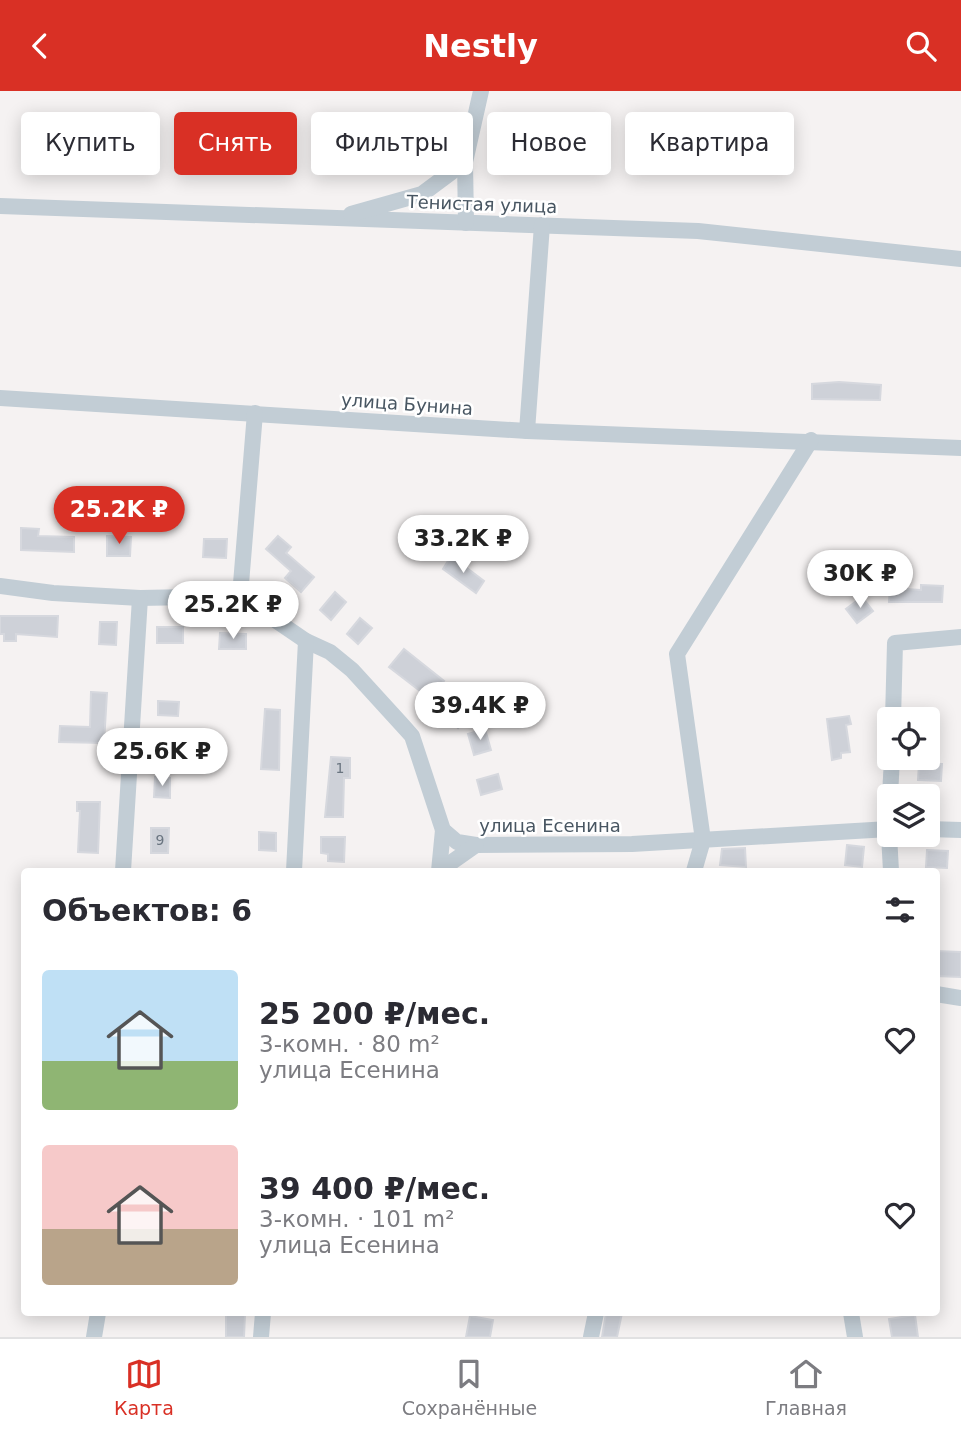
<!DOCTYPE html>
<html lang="ru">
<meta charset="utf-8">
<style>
:root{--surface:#fff;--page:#f2f2f3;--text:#2b2b33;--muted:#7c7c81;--line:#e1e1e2;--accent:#d93025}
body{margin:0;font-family:"DejaVu Sans",sans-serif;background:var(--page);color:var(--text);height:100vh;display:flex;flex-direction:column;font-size:26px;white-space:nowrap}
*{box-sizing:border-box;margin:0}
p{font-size:23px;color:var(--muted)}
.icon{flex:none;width:38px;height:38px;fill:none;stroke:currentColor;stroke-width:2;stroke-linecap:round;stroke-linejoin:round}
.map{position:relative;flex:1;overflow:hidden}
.panel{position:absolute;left:21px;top:777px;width:919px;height:448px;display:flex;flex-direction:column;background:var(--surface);border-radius:7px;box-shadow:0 4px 18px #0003}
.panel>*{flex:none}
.top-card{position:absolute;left:21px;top:21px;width:920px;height:63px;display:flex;gap:14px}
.fabs{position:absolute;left:877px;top:616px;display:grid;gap:14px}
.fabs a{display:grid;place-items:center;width:63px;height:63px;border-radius:7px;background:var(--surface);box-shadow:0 4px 18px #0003;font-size:35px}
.price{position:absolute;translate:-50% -60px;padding:0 16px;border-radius:24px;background:#fff;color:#222;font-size:23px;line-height:46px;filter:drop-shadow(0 2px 4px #0008)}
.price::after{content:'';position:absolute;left:50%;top:42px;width:21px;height:16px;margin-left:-10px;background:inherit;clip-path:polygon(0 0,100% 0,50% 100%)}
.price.active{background:var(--accent);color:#fff}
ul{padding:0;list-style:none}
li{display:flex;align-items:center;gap:21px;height:175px;padding:0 21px}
li span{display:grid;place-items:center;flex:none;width:196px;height:140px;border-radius:7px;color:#555}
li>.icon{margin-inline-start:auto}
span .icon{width:84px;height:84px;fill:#fffc;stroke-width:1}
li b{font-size:30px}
h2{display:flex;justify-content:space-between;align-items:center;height:84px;padding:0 21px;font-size:30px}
.tag{padding:0 24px;border-radius:7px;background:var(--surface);box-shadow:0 4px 18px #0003;font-size:24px;line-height:63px}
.tag.active{background:var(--accent);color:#fff}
header{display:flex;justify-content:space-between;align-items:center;height:91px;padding:0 21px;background:var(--accent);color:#fff;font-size:32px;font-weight:700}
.tab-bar{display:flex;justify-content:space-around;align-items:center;height:98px;border-top:2px solid var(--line);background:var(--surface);font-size:19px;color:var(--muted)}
.tab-bar a{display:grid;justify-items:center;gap:4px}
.tab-bar .active{color:var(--accent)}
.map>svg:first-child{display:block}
.building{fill:#ced1d8;stroke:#d6d8de;stroke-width:2}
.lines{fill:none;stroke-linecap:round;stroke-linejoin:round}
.minor{stroke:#c2cdd5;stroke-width:16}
.labels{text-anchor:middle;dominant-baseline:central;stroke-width:5;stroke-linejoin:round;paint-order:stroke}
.number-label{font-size:14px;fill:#6a7580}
.street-label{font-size:18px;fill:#485662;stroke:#fff}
</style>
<header><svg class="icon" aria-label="back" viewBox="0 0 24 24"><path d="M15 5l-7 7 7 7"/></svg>Nestly<svg class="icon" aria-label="search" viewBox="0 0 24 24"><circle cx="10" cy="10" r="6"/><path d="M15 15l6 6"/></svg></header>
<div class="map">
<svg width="961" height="1246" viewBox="0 0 961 1246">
<rect width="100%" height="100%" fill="#f5f2f2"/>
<g class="building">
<path d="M 839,291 L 881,294 L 880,309 L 812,308 L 812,293 Z"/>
<path d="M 21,437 L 39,438 L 38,445 L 74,446 L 74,461 L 21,459 Z"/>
<path d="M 107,445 L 131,446 L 130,465 L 107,465 Z"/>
<path d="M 278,445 L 291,456 L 286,462 L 314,486 L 301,501 L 285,487 L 291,480 L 266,458 Z"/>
<path d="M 204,448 L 227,448 L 226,467 L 203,466 Z"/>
<path d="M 451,465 L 484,490 L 476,502 L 443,478 Z"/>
<path d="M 921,494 L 943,495 L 942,511 L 889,511 L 890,497 L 921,499 Z"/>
<path d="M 335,501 L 346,511 L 331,529 L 320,519 Z"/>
<path d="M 862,506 L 873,520 L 857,532 L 846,518 Z"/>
<path d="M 0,525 L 58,525 L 57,546 L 16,543 L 16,550 L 4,550 L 4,543 L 0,543 Z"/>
<path d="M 360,527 L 372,537 L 358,553 L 347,543 Z"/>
<path d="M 100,531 L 117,531 L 116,554 L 99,553 Z"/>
<rect x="157" y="536" width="26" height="16"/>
<path d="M 220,542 L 246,543 L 246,558 L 219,558 Z"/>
<path d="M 404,558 L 444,590 L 429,607 L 389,576 Z"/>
<path d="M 91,601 L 107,602 L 104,652 L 59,651 L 60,635 L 90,636 Z"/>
<path d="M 460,607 L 474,619 L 458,637 L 445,625 Z"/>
<path d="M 158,610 L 179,611 L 178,625 L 158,624 Z"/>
<path d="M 265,618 L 280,619 L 279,679 L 261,678 Z"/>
<path d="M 849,625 L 851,633 L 846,634 L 850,661 L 841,662 L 841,667 L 832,669 L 827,628 Z"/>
<path d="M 485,638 L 491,659 L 474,664 L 468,643 Z"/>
<path d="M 331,666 L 350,667 L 350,687 L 344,687 L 343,726 L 325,726 Z"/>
<path d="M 919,672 L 942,673 L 941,690 L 918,689 Z"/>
<path d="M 498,683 L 502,698 L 481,704 L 477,689 Z"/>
<path d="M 155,686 L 170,687 L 170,707 L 154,706 Z"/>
<path d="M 77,711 L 100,711 L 98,762 L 78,761 L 80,720 L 77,720 Z"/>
<path d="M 151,737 L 169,737 L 168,762 L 151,762 Z"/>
<path d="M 259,741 L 276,742 L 276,760 L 259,759 Z"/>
<path d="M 321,746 L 345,746 L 344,771 L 328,770 L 328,763 L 321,762 Z"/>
<path d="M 847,754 L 864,756 L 862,776 L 845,774 Z"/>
<path d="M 745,757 L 746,776 L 720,774 L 722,758 Z"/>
<path d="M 927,759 L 948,760 L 947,777 L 926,776 Z"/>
<path d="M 936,860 L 961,861 L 961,886 L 936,885 Z"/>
<path d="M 226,1222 L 245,1223 L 244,1246 L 226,1246 Z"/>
<path d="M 606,1222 L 622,1222 L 617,1246 L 602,1246 Z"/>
<path d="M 915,1224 L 918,1246 L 892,1246 L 889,1228 Z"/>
<path d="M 470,1225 L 493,1229 L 490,1246 L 466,1246 Z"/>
</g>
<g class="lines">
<g class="minor">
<path d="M 0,115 L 698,140 L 961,168"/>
<path d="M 351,123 L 422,103 L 465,71"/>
<path d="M 466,132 L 465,71 L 481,0"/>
<path d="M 0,307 L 527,340 L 961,357"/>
<path d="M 527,340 L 542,134"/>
<path d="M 0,495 L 53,502 L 140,507 L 240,505 L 306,550 L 330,561 L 352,579 L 404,636 L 412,645 L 443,739 L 457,751 L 476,754 L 632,753 L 889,738"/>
<path d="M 240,505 L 255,322"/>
<path d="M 893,628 L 895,552 L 961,546"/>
<path d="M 890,705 L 892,667"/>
<path d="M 928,738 L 961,739"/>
<path d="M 889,744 L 891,780"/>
<path d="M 123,780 L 140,507"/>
<path d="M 294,780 L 306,550"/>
<path d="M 439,780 L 443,739"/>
<path d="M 444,780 L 449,773 L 476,754"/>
<path d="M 694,780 L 703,749 L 677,563 L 811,349"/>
<path d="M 936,903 L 961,907"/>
<path d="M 851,1222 L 855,1246"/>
<path d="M 94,1246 L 98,1222"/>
<path d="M 261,1246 L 263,1222"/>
<path d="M 591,1246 L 596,1222"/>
</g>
</g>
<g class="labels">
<g class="number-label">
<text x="340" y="677">1</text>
<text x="160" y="749">9</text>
</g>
<g class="street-label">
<text transform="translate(482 113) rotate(2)">Тенистая улица</text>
<text transform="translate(407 313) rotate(4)">улица Бунина</text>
<text x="550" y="734">улица Есенина</text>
</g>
</g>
</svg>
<div class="fabs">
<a><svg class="icon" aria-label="locate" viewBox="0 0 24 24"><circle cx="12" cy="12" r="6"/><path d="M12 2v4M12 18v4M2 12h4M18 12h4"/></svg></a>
<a><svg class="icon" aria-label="layers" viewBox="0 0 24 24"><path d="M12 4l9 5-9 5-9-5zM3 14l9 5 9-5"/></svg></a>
</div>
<b class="price active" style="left:119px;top:455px">25.2K ₽</b>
<b class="price" style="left:463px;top:484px">33.2K ₽</b>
<b class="price" style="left:860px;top:519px">30K ₽</b>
<b class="price" style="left:233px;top:550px">25.2K ₽</b>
<b class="price" style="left:480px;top:651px">39.4K ₽</b>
<b class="price" style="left:162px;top:697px">25.6K ₽</b>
<div class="top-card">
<a class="tag">Купить</a>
<a class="tag active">Снять</a>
<a class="tag">Фильтры</a>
<a class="tag">Новое</a>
<a class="tag">Квартира</a>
</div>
<section class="panel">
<h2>Объектов: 6<svg class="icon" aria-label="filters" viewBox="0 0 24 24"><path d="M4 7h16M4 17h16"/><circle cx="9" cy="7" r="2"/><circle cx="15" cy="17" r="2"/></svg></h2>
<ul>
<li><span style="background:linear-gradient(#bfe0f5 65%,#8fb573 0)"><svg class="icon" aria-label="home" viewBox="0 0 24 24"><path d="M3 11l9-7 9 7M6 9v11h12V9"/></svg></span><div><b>25 200 ₽/мес.</b><p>3-комн. · 80 m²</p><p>улица Есенина</p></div><svg class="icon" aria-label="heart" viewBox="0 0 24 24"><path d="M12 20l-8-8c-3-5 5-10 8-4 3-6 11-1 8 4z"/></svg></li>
<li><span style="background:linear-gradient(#f6c9c9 60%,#b9a48a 0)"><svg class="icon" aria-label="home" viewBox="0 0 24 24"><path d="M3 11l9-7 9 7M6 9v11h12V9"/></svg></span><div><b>39 400 ₽/мес.</b><p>3-комн. · 101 m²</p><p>улица Есенина</p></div><svg class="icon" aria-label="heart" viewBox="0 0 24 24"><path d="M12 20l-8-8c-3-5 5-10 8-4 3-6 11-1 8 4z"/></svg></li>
</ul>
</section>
</div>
<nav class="tab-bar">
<a class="active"><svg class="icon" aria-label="map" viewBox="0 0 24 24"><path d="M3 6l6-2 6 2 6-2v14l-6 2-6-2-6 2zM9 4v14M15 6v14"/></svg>Карта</a>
<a><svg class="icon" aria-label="saved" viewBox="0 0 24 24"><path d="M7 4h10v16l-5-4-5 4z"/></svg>Сохранённые</a>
<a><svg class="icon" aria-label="home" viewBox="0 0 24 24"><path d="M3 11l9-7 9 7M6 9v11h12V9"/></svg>Главная</a>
</nav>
